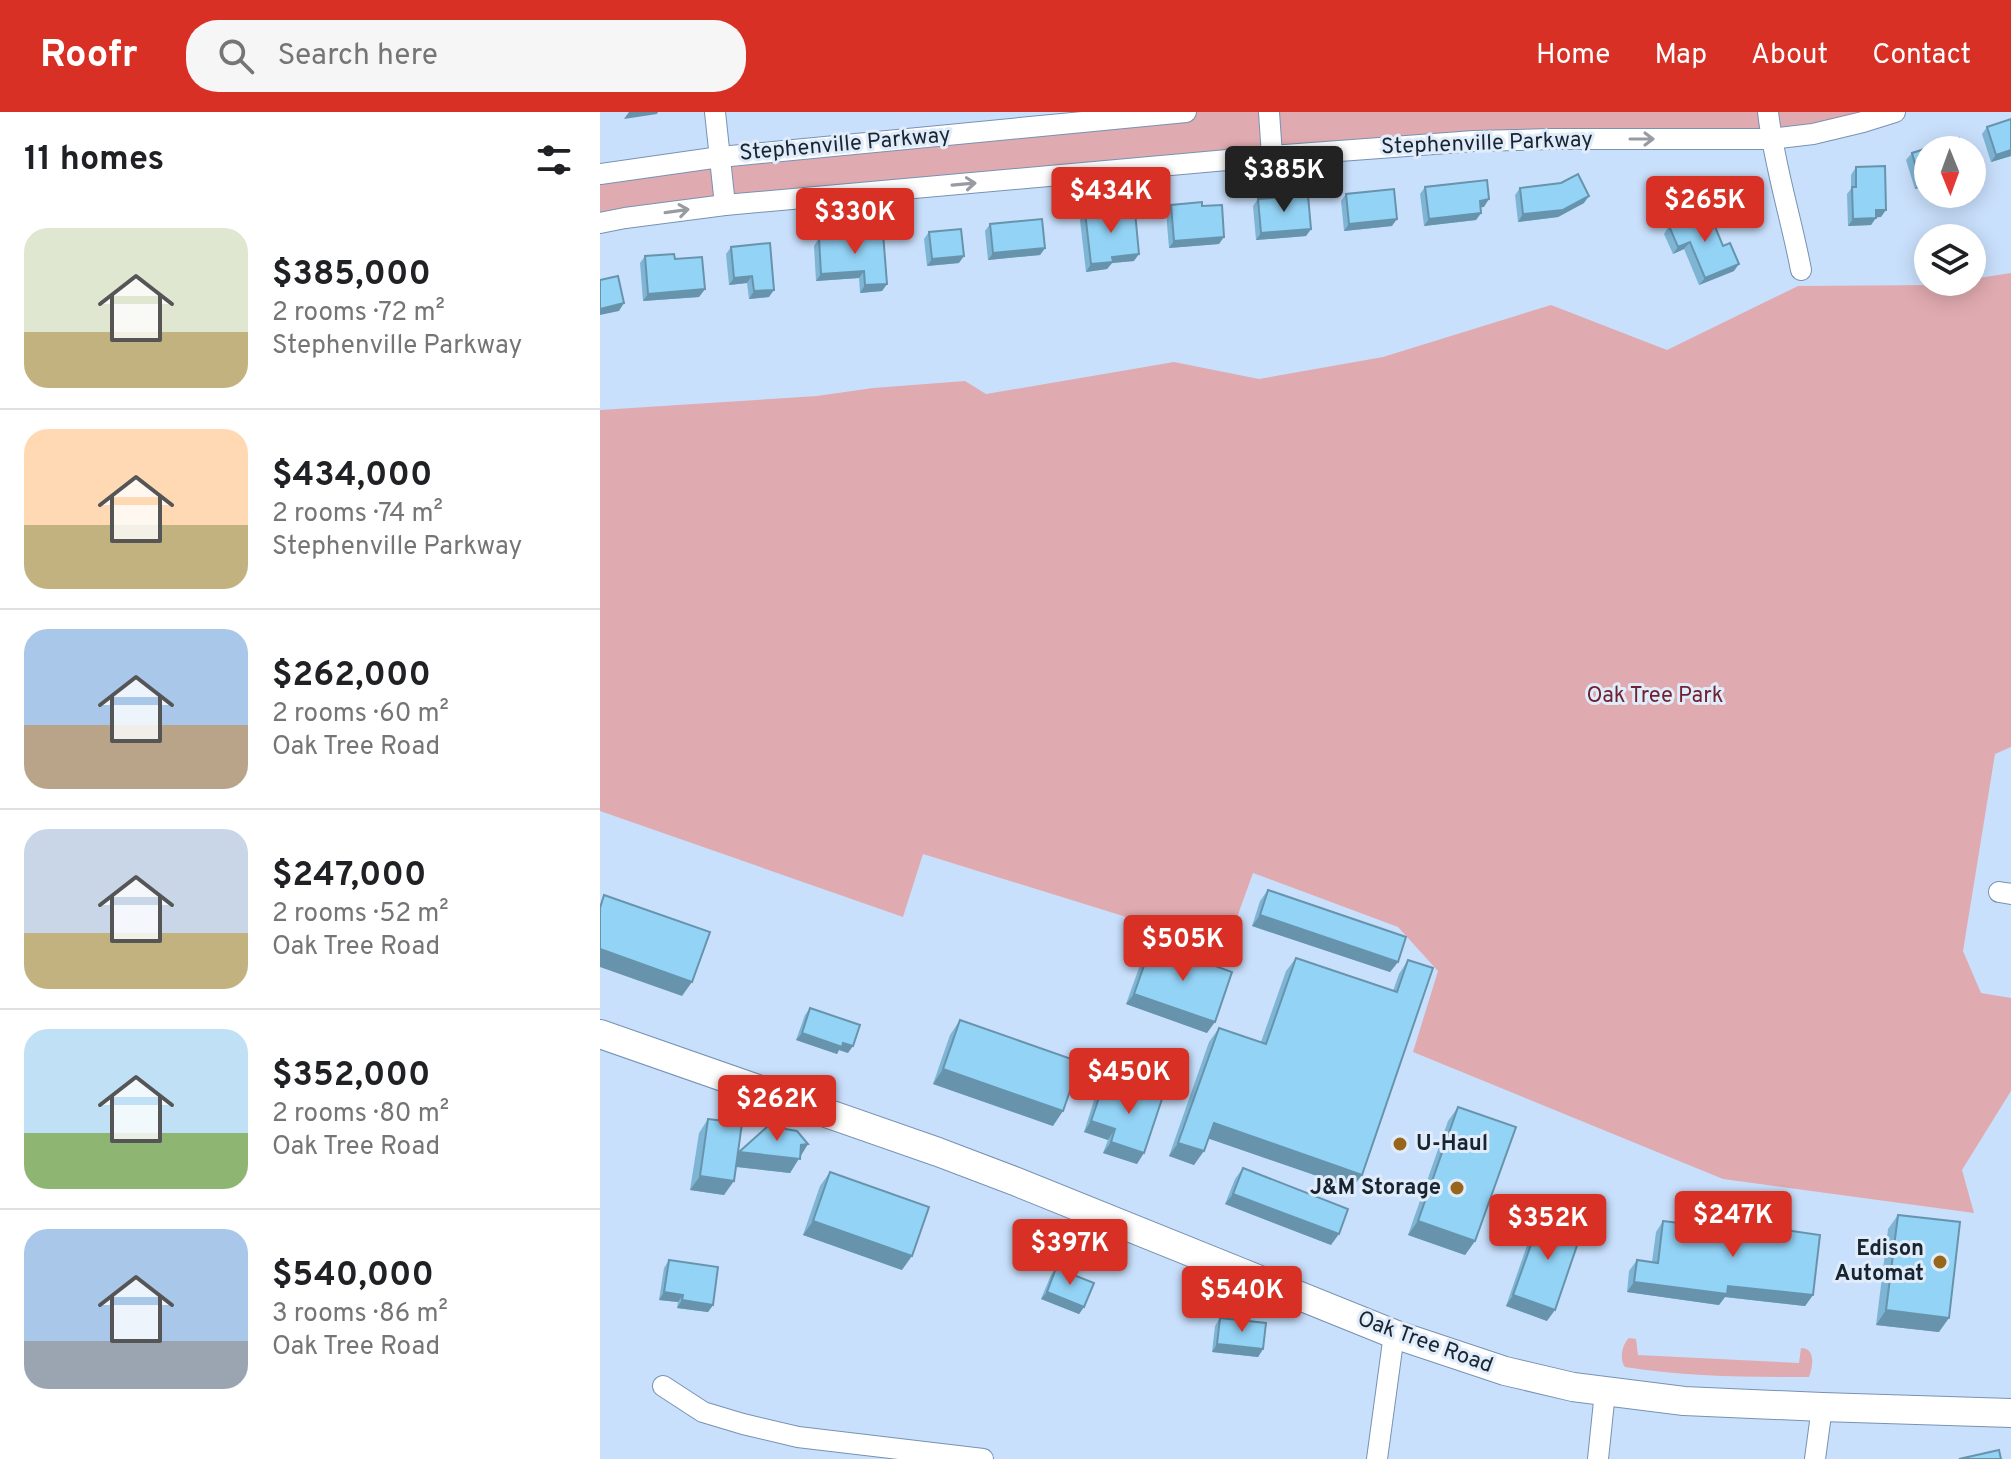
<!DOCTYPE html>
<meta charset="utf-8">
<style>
:root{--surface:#fff;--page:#f6f6f6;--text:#202124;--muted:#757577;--line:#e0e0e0;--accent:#d93025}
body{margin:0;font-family:Overpass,sans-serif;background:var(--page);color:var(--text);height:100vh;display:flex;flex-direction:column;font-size:30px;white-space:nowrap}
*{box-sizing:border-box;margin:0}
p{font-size:26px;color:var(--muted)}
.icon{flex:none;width:44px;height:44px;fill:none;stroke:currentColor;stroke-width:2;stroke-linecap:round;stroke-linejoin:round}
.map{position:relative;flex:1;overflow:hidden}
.sheet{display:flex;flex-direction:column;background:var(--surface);width:600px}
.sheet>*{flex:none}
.needle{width:52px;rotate:179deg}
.tools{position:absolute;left:1314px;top:24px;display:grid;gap:16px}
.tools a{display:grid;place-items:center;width:72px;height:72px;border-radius:50%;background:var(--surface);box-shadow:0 4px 20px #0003;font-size:40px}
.price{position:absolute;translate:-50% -68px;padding:0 18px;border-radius:8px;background:var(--accent);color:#fff;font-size:26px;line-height:52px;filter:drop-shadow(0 2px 4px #0008)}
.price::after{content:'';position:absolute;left:50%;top:48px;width:24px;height:18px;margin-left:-12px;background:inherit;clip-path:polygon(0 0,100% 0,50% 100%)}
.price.active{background:#222;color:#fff}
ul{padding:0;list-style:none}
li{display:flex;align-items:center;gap:24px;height:200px;padding:0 24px}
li+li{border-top:2px solid var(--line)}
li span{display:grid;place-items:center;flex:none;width:224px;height:160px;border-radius:24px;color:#555}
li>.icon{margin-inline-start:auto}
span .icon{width:96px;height:96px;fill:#fffc;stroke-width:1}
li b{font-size:34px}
h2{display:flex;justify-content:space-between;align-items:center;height:96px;padding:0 24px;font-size:34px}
header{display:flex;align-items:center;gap:48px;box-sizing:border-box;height:112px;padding:0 40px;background:var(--accent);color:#fff}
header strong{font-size:38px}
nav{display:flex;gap:44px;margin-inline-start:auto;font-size:28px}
.search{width:560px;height:72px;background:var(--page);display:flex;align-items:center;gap:20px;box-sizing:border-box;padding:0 28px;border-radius:32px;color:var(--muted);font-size:30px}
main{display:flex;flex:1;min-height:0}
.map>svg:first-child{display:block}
.green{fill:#e0abb0}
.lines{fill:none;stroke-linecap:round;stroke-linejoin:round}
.street-casing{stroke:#7792b2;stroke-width:22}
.secondary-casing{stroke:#7792b2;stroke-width:30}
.street{stroke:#fff;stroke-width:20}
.secondary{stroke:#fff;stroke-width:28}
.wall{fill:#7eb5d4}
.shaded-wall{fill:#6794ac}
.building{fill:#93d3f6;stroke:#6794ac;stroke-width:2}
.oneway{stroke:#989ca2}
.poi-dot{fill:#98661a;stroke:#e0ecfa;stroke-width:3}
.labels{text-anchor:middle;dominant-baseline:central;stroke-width:6;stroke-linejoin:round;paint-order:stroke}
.street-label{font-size:22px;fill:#192431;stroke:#e0ecfa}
.park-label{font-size:22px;fill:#712232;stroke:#e0ecfa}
.poi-label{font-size:22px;font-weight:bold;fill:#192431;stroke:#e0ecfa;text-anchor:end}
</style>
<header>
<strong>Roofr</strong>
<div class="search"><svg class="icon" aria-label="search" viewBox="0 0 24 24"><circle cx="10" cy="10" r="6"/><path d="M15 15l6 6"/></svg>Search here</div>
<nav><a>Home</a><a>Map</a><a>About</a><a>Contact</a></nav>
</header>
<main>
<section class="sheet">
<h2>11 homes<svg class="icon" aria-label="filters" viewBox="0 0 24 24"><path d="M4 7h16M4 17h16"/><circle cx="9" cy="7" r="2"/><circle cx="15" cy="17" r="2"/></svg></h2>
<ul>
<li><span style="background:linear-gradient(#dfe7d0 65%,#c2b280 0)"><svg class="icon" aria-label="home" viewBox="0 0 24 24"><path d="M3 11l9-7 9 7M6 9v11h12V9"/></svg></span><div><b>$385,000</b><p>2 rooms · 72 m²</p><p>Stephenville Parkway</p></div></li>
<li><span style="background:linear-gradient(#ffd9b3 60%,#c2b280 0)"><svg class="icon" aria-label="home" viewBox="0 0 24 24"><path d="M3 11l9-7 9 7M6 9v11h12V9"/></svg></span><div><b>$434,000</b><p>2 rooms · 74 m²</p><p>Stephenville Parkway</p></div></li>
<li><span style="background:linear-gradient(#a9c7e8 60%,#b9a48a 0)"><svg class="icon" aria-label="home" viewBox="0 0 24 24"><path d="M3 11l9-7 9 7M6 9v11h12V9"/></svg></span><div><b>$262,000</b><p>2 rooms · 60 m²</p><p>Oak Tree Road</p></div></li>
<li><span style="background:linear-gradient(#c9d6e8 65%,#c2b280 0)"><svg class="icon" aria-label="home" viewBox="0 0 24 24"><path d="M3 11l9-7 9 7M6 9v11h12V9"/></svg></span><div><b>$247,000</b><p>2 rooms · 52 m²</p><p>Oak Tree Road</p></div></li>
<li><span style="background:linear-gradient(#bfe0f5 65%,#8fb573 0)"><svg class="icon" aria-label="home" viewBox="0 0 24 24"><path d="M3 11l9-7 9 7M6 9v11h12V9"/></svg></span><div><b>$352,000</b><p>2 rooms · 80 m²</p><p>Oak Tree Road</p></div></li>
<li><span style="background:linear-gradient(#a9c7e8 70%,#9aa5b1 0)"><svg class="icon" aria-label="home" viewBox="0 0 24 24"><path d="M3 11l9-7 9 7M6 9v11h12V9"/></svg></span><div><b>$540,000</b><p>3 rooms · 86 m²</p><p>Oak Tree Road</p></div></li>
</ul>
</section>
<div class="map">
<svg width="1411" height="1347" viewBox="0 0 1411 1347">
<rect width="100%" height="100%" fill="#c9e0fc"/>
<g class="green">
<path d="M 586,0 L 1295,0 L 1213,22 L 951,27 L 0,111 L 0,62 Z"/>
<path d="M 1411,161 L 1411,635 L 1395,642 L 1363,839 L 1381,881 L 1411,886 L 1411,979 L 1362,1058 L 1374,1101 L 1123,1067 L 813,940 L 838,859 L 798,815 L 653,761 L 626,836 L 323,742 L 303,805 L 0,699 L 0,298 L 217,284 L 273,276 L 365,269 L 386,282 L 574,250 L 659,267 L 783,245 L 951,193 L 1067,238 L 1198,174 L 1334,173 L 1351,170 L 1372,170 L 1372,167 Z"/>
<path d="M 1029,1226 L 1036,1227 L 1038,1243 L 1199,1251 L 1201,1236 C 1216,1236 1213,1255 1209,1265 C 1148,1265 1086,1265 1025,1255 C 1019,1248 1022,1232 1029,1226 Z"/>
</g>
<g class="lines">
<g class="street-casing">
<g id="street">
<path d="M 115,0 L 125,93"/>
<path d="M 669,0 L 672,44"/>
<path d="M 1168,0 C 1174,53 1191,105 1201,158"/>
<path d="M 0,62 L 120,45 L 586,0"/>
<path d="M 0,111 L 25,106 L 125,93 L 672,44 L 874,29 L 951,27 L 1171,27 L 1213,22 L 1263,10 L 1295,0"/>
<path d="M 1399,780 L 1411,782"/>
<path d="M 63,1274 L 103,1300 L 143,1312 L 198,1325 L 383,1347"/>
<path d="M 777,1347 L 794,1222"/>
<path d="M 998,1347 L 1005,1280"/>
<path d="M 1215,1347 L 1222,1295"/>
</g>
</g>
<g class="secondary-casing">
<path id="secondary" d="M 0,922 L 338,1040 L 417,1070 L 794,1222 L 905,1259 L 973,1275 L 1084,1289 L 1222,1295 L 1411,1301"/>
</g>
<use href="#street" class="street"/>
<use href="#secondary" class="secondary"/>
</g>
<g class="wall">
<path d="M 1387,15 L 1411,44 L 1391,50 L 1382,22 Z"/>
<path d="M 1328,38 L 1328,73 L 1315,77 L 1306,48 L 1312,41 Z"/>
<path d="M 1256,55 L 1281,105 L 1276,105 L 1271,113 L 1248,114 L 1247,82 L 1251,77 L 1251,63 Z"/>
<path d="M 825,75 L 884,95 L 881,95 L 881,101 L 876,108 L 824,114 L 820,82 Z"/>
<path d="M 920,76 L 984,91 L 958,105 L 918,110 L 915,83 Z"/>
<path d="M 746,82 L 792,114 L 744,119 L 741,89 Z"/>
<path d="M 658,87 L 711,117 L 706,124 L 656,128 L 653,94 Z"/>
<path d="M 571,93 L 602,94 L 619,132 L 569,136 L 566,100 Z"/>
<path d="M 485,100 L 515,102 L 534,149 L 512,151 L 507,157 L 486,160 L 480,108 Z"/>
<path d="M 390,112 L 445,136 L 440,143 L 388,148 L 385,119 Z"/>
<path d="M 1069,114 L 1134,159 L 1099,173 L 1084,137 L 1073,142 L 1064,122 Z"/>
<path d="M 329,120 L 359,151 L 327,154 L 324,127 Z"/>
<path d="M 219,126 L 287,172 L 282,179 L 260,181 L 259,166 L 216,169 L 214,134 Z"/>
<path d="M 131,135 L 169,185 L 149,187 L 147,171 L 129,173 L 126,142 Z"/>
<path d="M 45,144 L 75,147 L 105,177 L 99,185 L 43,189 L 40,151 Z"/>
<path d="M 668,778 L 798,850 L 790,860 L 652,814 L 660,789 Z"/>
<path d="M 552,831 L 607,921 L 526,892 L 544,842 Z"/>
<path d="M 696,846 L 793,879 L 799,862 L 808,848 L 752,1076 L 608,1026 L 594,1053 L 569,1044 L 609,930 L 619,916 L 661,930 L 686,859 Z"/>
<path d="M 210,896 L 248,941 L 239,938 L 237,942 L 196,928 L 205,903 Z"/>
<path d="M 360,908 L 453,1014 L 333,972 L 350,923 Z"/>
<path d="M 546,972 L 537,1052 L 503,1041 L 508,1028 L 484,1020 L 495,985 L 503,974 L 538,985 Z"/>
<path d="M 858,995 L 875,1129 L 865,1143 L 808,1123 L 848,1009 Z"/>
<path d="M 108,1007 L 137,1043 L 139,1040 L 208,1032 L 190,1061 L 136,1055 L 124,1083 L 90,1078 L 99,1021 Z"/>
<path d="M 643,1056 L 731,1133 L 625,1092 L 635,1067 Z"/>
<path d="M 230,1060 L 302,1158 L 203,1123 L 220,1074 Z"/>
<path d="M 942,1102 L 947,1209 L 906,1194 L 934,1113 Z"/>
<path d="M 1298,1103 L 1339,1220 L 1276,1213 L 1288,1117 Z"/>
<path d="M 1063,1109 L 1123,1116 L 1128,1110 L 1213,1183 L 1205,1194 L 1125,1185 L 1119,1193 L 1027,1180 L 1029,1159 L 1037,1148 L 1052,1150 L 1056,1120 Z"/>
<path d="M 69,1148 L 113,1193 L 108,1200 L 77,1196 L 78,1190 L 59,1188 L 64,1156 Z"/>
<path d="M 456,1156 L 484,1195 L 479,1202 L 441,1187 L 451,1163 Z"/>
<path d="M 620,1206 L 663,1237 L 658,1245 L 612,1240 L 615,1214 Z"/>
</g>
<g class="shaded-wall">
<path d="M 29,0 L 58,0 L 57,2 L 24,7 Z"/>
<path d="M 1411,38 L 1411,44 L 1391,50 L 1396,43 Z"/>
<path d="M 1328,67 L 1328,73 L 1315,77 L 1320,70 Z"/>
<path d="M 989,84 L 984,91 L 958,105 L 918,110 L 923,102 Z"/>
<path d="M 889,87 L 884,95 L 875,96 L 880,89 Z"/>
<path d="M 1276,98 L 1286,98 L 1281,105 L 1271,106 Z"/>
<path d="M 881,101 L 876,108 L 824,114 L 829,107 Z"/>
<path d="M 1276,106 L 1271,113 L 1248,114 L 1253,107 Z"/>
<path d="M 797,107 L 792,114 L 744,119 L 749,112 Z"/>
<path d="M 711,117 L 706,124 L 656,128 L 661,121 Z"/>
<path d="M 624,125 L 619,132 L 569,136 L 574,129 Z"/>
<path d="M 1090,130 L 1084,137 L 1073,142 L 1078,135 Z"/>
<path d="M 445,136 L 440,143 L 388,148 L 393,141 Z"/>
<path d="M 539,142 L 534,149 L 512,151 L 507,157 L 486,160 L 491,152 L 512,145 Z"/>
<path d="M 364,144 L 359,151 L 327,154 L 332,147 Z"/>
<path d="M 1139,152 L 1134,159 L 1099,173 L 1105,166 Z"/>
<path d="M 264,159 L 259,166 L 216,169 L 221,162 Z"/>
<path d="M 152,164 L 147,171 L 129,173 L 134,166 Z"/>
<path d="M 287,172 L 282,179 L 260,181 L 265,173 Z"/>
<path d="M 105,177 L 99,185 L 43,189 L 48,182 Z"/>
<path d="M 174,178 L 169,185 L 149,187 L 154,179 Z"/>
<path d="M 24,191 L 19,199 L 0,203 L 0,197 Z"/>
<path d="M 660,803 L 798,850 L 790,860 L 652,814 Z"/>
<path d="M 0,837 L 92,870 L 82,884 L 0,855 Z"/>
<path d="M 534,882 L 615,910 L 607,921 L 526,892 Z"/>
<path d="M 202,921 L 243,931 L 253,934 L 248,941 L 239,938 L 237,942 L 196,928 Z"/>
<path d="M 343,957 L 463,999 L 453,1014 L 333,972 Z"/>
<path d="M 491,1009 L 515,1017 L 508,1028 L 484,1020 Z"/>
<path d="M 614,1011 L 762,1063 L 752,1076 L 604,1025 Z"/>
<path d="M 511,1030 L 544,1041 L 537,1052 L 503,1041 Z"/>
<path d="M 578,1031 L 604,1039 L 594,1053 L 569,1044 Z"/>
<path d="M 208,1032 L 190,1061 L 129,1054 L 139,1040 Z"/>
<path d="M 100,1064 L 134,1069 L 124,1083 L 90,1078 Z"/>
<path d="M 633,1082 L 739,1122 L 731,1133 L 625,1092 Z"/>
<path d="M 213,1109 L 312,1144 L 302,1158 L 203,1123 Z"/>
<path d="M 818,1109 L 875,1129 L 865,1143 L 808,1123 Z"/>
<path d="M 1034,1170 L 1128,1174 L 1213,1183 L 1205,1194 L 1125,1185 L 1119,1193 L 1027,1180 Z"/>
<path d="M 64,1180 L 83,1183 L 78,1190 L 59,1188 Z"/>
<path d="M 447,1180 L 484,1195 L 479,1202 L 441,1187 Z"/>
<path d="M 913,1183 L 955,1198 L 947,1209 L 906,1194 Z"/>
<path d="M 82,1188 L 113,1193 L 108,1200 L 77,1196 Z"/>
<path d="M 1286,1198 L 1349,1206 L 1339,1220 L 1276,1213 Z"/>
<path d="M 617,1232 L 663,1237 L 658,1245 L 612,1240 Z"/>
</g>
<g class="building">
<path d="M 1411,7 L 1411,38 L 1396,43 L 1387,15 Z"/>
<path d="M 1359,26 L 1363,38 L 1328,38 L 1328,67 L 1320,70 L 1312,41 Z"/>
<path d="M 1285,54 L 1286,98 L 1276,98 L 1276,106 L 1253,107 L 1252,75 L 1256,75 L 1256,55 Z"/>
<path d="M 978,62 L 989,84 L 963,98 L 923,102 L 920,76 L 961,71 Z"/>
<path d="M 887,68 L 889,87 L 880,89 L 881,101 L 829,107 L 825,75 Z"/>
<path d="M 794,77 L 797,107 L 749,112 L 746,82 Z"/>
<path d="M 708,83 L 711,117 L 661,121 L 658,87 Z"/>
<path d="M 602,90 L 602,94 L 622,93 L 624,125 L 574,129 L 571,93 Z"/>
<path d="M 515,98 L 515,102 L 535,100 L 539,142 L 512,145 L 513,150 L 491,152 L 485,100 Z"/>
<path d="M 1108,98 L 1123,134 L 1130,131 L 1139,152 L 1105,166 L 1090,130 L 1078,135 L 1069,114 Z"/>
<path d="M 442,107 L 445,136 L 393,141 L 390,112 Z"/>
<path d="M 361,117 L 364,144 L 332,147 L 329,120 Z"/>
<path d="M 283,121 L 287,172 L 265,173 L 264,159 L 221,162 L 219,126 Z"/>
<path d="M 170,131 L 174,178 L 154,179 L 152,164 L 134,166 L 131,135 Z"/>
<path d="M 74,142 L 75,147 L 102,145 L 105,177 L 48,182 L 45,144 Z"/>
<path d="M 18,164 L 24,191 L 0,197 L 0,168 Z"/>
<path d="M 668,778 L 806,825 L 798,850 L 660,803 Z"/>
<path d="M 4,783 L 110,820 L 92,870 L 0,837 L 0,796 Z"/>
<path d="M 552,831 L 632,860 L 615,910 L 534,882 Z"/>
<path d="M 696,846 L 797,880 L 808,848 L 833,856 L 762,1063 L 614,1011 L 604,1039 L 578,1031 L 619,916 L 666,932 Z"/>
<path d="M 210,896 L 260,913 L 253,934 L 243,931 L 242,935 L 202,921 Z"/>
<path d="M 360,908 L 480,950 L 463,999 L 343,957 Z"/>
<path d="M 546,972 L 565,978 L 544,1041 L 511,1030 L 515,1017 L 491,1009 L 503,974 L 541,987 Z"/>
<path d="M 858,995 L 916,1015 L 875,1129 L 818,1109 Z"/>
<path d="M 108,1007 L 142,1011 L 134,1069 L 100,1064 Z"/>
<path d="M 168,1014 L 197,1019 L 208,1032 L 201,1033 L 200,1047 L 139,1040 Z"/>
<path d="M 643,1056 L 748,1097 L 739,1122 L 633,1082 Z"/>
<path d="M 230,1060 L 329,1095 L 312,1144 L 213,1109 Z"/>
<path d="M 942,1102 L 983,1116 L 955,1198 L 913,1183 Z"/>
<path d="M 1298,1103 L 1360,1110 L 1349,1206 L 1286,1198 Z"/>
<path d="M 1063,1109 L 1127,1117 L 1128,1110 L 1220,1123 L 1213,1183 L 1128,1174 L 1127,1182 L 1034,1170 L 1037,1148 L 1058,1151 Z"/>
<path d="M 69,1148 L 118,1155 L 113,1193 L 82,1188 L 83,1183 L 64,1180 Z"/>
<path d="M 456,1156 L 494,1171 L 484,1195 L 447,1180 Z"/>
<path d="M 620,1206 L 666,1211 L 663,1237 L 617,1232 Z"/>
<path d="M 1399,1338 L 1401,1347 L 1359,1347 Z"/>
</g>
<defs><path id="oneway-shaft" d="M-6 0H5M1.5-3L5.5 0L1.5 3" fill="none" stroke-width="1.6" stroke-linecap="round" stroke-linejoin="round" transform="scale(2)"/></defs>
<g class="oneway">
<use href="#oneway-shaft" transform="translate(1042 27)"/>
<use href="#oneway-shaft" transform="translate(364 72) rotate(-5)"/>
<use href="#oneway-shaft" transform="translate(77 99) rotate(-8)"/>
</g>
<g class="poi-dot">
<circle cx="800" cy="1032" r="8"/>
<circle cx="857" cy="1076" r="8"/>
<circle cx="1340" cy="1150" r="8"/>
</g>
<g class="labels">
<g class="street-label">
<text transform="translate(887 32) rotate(-2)">Stephenville Parkway</text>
<text transform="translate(245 33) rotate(-5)">Stephenville Parkway</text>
<text transform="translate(825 1231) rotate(20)">Oak Tree Road</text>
</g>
<g class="park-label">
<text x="1055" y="584">Oak Tree Park</text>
</g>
<g class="poi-label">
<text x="816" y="1032" text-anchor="start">U-Haul</text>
<text x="841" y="1076">J&amp;M Storage</text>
<text x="1324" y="1137">Edison<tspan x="1324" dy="25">Automat</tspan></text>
</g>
</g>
</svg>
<div class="tools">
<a><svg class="needle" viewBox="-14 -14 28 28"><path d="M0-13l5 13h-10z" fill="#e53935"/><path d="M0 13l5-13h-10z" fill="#757577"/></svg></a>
<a><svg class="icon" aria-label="layers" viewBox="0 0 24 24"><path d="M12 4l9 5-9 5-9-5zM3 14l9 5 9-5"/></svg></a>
</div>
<b class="price active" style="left:684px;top:102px">$385K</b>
<b class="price" style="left:511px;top:123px">$434K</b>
<b class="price" style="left:1105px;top:132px">$265K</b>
<b class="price" style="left:255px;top:144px">$330K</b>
<b class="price" style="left:583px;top:871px">$505K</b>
<b class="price" style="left:529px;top:1004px">$450K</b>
<b class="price" style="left:177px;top:1031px">$262K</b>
<b class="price" style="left:1133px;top:1147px">$247K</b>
<b class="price" style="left:948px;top:1150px">$352K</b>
<b class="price" style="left:470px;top:1175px">$397K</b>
<b class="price" style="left:642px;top:1222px">$540K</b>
</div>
</main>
